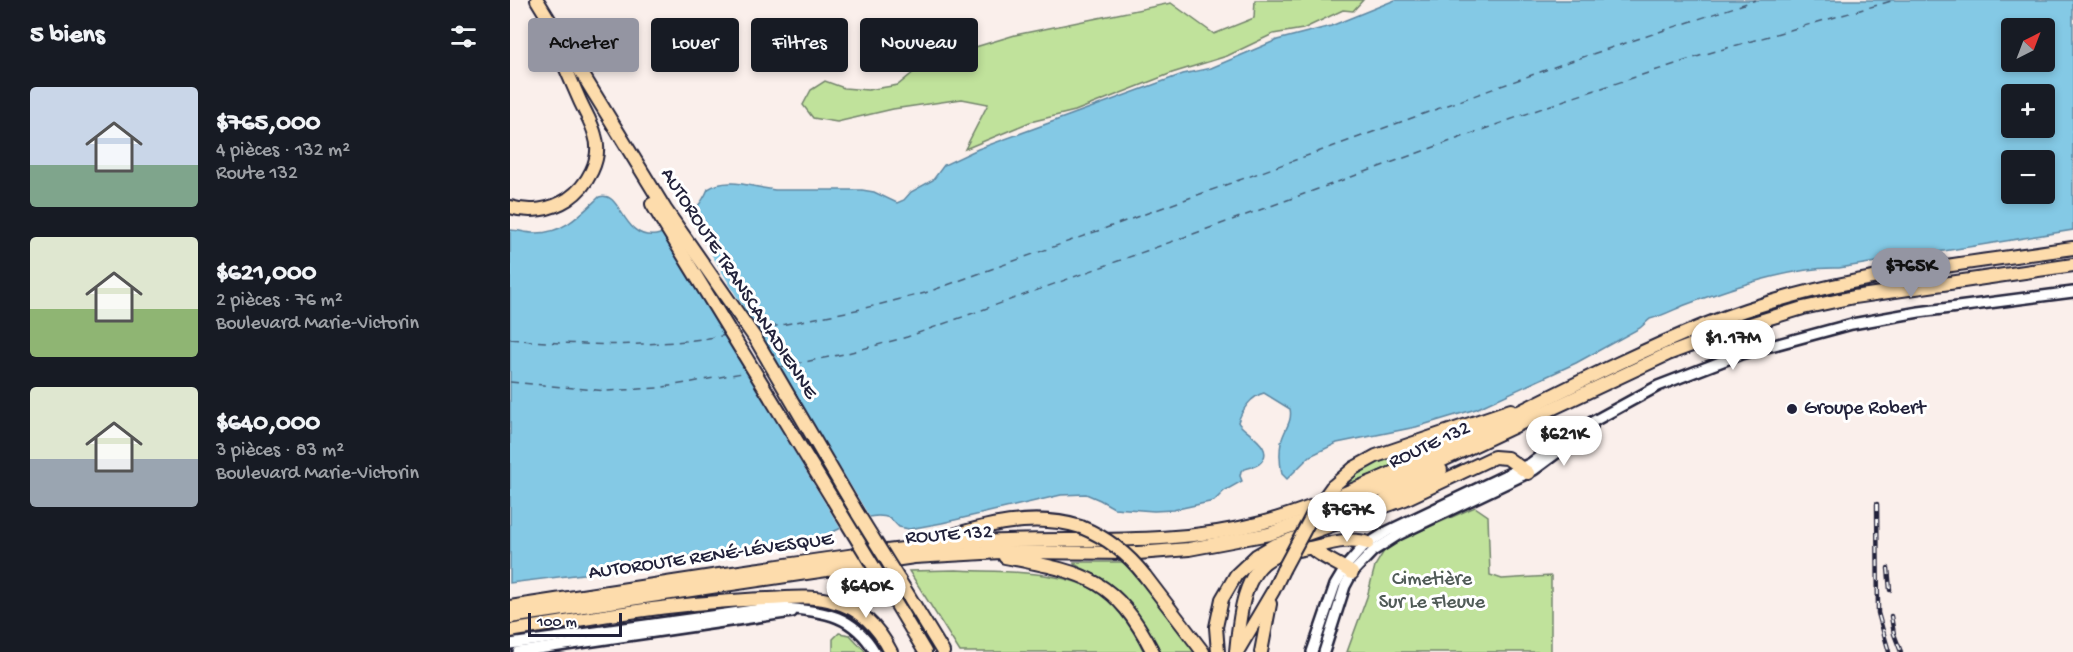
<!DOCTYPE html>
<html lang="fr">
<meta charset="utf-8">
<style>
:root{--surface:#171b24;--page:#20242c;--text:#f1f3f6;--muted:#9ea1a6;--accent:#9495a2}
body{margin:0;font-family:"Gochi Hand",sans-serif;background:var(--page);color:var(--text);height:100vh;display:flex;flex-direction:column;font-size:22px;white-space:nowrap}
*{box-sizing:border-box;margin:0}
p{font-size:20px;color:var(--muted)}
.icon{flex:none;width:33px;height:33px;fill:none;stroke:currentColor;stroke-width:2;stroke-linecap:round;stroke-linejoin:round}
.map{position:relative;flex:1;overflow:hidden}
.drawer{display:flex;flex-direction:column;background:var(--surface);width:510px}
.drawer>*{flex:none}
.hud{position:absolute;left:18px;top:18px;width:570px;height:54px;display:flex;gap:12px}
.needle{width:39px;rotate:42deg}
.controls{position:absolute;left:1491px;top:18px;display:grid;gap:12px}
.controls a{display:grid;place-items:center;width:54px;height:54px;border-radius:6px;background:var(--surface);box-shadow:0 3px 9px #0003;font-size:30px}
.scale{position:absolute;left:18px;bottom:15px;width:94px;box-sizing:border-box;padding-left:6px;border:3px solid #22223b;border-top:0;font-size:16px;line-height:21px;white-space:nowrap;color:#22223b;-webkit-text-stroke:4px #fff;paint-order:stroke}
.price{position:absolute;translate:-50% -51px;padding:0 14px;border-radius:21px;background:#fff;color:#222;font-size:20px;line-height:39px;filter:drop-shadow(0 2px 3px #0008)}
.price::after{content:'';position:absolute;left:50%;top:36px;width:18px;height:14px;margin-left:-9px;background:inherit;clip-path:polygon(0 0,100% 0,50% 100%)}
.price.active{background:var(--accent);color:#111}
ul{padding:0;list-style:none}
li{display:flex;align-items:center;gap:18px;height:150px;padding:0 30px}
li span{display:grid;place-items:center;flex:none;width:168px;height:120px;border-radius:6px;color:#555}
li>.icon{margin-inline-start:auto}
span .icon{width:72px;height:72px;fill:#fffc;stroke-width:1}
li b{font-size:26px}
h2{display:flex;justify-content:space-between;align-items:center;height:72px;padding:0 30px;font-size:26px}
.tag{padding:0 21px;border-radius:6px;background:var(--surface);box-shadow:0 3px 9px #0003;font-size:21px;line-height:54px}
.tag.active{background:var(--accent);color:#111}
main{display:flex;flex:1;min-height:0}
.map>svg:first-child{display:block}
.green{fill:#c0e29b;stroke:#71826b;stroke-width:1.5}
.water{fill:#84c9e5;stroke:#5d86a1;stroke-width:1.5;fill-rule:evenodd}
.pier{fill:#faefeb}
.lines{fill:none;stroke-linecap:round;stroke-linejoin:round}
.ferry{stroke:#445c76;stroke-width:1.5;stroke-dasharray:8 6;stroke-linecap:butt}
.secondary-casing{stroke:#22223b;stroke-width:14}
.highway-casing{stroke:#22223b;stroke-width:16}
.secondary{stroke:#fff;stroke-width:9}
.highway{stroke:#fddcac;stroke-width:12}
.rail-casing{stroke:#22223b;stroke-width:4.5}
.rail{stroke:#fff;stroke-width:2;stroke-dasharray:7;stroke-linecap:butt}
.highway-bridge-casing{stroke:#22223b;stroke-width:16;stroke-linecap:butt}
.highway-bridge{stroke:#fddcac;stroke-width:12}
.poi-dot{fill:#22223b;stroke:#fff;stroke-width:2}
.labels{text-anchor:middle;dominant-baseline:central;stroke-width:6;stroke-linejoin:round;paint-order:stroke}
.street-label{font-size:20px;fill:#22223b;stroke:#fff}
.poi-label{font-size:20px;fill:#22223b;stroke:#fff;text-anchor:start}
.park-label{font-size:20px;fill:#515c58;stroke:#fff}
</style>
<main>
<section class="drawer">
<h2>5 biens<svg class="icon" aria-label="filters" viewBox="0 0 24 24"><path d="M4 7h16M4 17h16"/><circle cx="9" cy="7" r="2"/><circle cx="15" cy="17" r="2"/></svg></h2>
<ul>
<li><span style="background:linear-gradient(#c9d6e8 65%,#7fa58c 0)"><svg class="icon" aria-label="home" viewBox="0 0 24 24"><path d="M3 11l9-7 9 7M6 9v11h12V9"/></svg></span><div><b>$765,000</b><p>4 pièces · 132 m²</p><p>Route 132</p></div></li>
<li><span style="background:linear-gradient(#dfe7d0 60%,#8fb573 0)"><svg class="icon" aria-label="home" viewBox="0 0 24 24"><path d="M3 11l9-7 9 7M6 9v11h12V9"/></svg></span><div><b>$621,000</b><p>2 pièces · 76 m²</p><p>Boulevard Marie-Victorin</p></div></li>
<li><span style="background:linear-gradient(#dfe7d0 60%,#9aa5b1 0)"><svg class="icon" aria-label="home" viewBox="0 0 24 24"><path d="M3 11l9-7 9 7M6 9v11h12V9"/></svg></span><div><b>$640,000</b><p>3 pièces · 83 m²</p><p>Boulevard Marie-Victorin</p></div></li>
</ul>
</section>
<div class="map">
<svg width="1563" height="652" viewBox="0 0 1563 652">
<rect width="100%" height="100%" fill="#faefeb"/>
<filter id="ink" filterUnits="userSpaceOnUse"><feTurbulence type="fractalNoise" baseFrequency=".0167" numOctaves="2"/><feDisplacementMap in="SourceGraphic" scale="12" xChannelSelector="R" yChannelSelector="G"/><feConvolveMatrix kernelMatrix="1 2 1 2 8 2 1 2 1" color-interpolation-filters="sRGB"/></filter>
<g filter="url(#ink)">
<g class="green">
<path d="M 745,0 L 853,0 L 843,11 L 833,10 L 793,29 L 763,34 L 717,56 L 662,73 L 565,111 L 520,122 L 455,149 L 478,104 L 452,99 L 383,109 L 327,122 L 303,118 L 293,105 L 301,90 L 315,81 L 334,88 L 358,90 L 388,85 L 416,62 L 505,35 L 661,3 L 704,34 L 744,18 Z"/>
<path d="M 959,431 L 827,490 C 861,455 914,446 959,431 Z"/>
<path d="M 965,507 L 978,516 L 980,575 L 992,579 L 1041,576 L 1041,652 L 837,652 L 857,597 L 865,566 L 874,551 L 889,540 Z"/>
<path d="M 564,562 L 614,562 L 687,652 L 650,652 C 636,626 622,600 597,582 C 587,575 575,570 564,564 Z"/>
<path d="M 446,570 C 501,573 583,566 617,619 C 624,629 628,641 634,652 L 450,652 L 399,571 Z"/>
<path d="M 329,633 L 340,635 L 356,652 L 323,652 L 323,639 Z"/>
</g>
<path class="water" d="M 885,0 L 1563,0 L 1563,230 L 1329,268 C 1283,266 1218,289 1175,305 C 1163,310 1152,316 1140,319 L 1130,328 L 1066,363 L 966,409 L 906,427 L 827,443 L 800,456 L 777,479 L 772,474 C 770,464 769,453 771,443 C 773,431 783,422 780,409 L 754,393 C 741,396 732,410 728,422 C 732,432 769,447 749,464 C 744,468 737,467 731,471 L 730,476 L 732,481 L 714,491 L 704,501 L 663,510 L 644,511 L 604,508 L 590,500 L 576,494 L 551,495 L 432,523 L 399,529 L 389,527 L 380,518 C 357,510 336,528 315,535 C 300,540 285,545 270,547 C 253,549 253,542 234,549 L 137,561 L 122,568 L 0,583 L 0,230 C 8,230 16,233 24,233 C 53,234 70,215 89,197 C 112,189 111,240 146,235 C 153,234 161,227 167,223 C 181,215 192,204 198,189 C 218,176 244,188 265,190 L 352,190 L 364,192 L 387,203 L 394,200 L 401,192 L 423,180 L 434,165 L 468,149 L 673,74 L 701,68 L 767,40 L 821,26 ZM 1502,28 L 1534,28 L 1534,62 L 1502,62 ZM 1502,94 L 1534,94 L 1534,128 L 1502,128 ZM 1502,160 L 1534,160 L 1534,194 L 1502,194 Z"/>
<path class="pier" d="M 177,214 L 361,519 L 332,531 L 150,230 Z"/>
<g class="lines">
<g class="ferry">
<path d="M 246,330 L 351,309 L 415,293 L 1055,63 L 1246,0"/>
<path d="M 0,339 C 73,346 145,348 217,335"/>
<path d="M 270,367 L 334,354 L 397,337 L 1055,100 L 1196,54 L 1385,0"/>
<path d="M 0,382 L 96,391 L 148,388 L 238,372"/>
</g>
<g class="secondary-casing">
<g id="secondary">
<path d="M 0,644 L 265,607 C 308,612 340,610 365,652"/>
<path d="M 8,652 L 282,612"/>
<path d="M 802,652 L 825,585 L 837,565 L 853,547 L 878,531 L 1021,463 L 1062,433 L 1148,386 L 1231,354 L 1342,324 L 1409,312 L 1563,292"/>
<path d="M 814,652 L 835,586 L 842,573 L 863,551 L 888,535 L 1024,470 L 1082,427"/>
</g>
</g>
<g class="highway-casing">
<g id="highway">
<path d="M 27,0 L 155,209 L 245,338 L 348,514"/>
<path d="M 142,204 L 323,500"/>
<path d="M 0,207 C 19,213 41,210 58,199 C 77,186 93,159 85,135 C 82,123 75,112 70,101 C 62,83 54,64 46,46"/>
<path d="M 822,487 L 844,468 L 866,456 L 1001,410"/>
<path d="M 875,500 L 931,470"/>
<path d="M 428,540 C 474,525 524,512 571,527"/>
<path d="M 801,548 C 813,558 829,564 842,573"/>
<path d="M 495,557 C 574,573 604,576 643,652"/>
<path d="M 635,576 L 693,652"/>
<path d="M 389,580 L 433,652"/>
<path d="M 376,587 L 415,652"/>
<path d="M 0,607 C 70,596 140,586 209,575 C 290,563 370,550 452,543 C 553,535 651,549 751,523 C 793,512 833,494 873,477 C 983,429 1086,369 1197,324 C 1314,277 1440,266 1563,248"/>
<path d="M 0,617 L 404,557 L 491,552 L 628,553 L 679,549 L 759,534 L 831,508 L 1158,354 L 1230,327 L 1293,308 L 1344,297 L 1563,265"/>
<path d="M 0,631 C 85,617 171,602 257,599 C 280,598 304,595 325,602 C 351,609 369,628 381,652"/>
<path d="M 708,652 L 706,627 L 712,599 L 726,575 L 746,556 L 763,546 L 895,499 L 984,457 L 997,458 L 1018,473"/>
<path d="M 726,652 C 729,622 732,572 763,557 C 776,551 790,550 804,547 C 821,543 841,537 858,543"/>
<path d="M 727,652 L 763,591 L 773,570"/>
<path d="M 751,652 L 760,604"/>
</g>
</g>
<use href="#secondary" class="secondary"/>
<use href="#highway" class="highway"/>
<g class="rail-casing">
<g id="rail">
<path d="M 1367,504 L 1368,613 L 1379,652"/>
<path d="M 1378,568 L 1380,590"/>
<path d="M 1381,616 L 1384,634 L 1391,652"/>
</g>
</g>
<use href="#rail" class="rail"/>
<g class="highway-bridge-casing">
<g id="highway-bridge">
<path d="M 323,500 L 376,587"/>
<path d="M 348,514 L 389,580"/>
<path d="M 571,527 C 598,538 618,554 635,576"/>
<path d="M 773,570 L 804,512 L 822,487"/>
</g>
</g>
<use href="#highway-bridge" class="highway-bridge"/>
</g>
</g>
<circle class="poi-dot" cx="1282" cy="409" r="6"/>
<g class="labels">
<g class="street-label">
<text transform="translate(228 284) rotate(57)">AUTOROUTE TRANSCANADIENNE</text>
<text transform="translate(920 446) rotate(-25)">ROUTE 132</text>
<text transform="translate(439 536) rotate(-4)">ROUTE 132</text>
<text transform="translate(201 557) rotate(-8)">AUTOROUTE RENÉ-LÉVESQUE</text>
</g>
<g class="poi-label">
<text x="1294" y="409">Groupe Robert</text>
</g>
<g class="park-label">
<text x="922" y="580">Cimetière<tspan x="922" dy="23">Sur Le Fleuve</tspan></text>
</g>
</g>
</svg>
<div class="controls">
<a><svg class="needle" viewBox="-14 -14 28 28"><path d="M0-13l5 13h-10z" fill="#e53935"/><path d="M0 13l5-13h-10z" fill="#9ea1a6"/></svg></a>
<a>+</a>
<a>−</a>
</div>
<div class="scale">100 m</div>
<b class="price active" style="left:1401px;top:299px">$765K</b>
<b class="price" style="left:1223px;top:371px">$1.17M</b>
<b class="price" style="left:1054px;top:467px">$621K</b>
<b class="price" style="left:837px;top:543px">$767K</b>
<b class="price" style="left:356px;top:619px">$640K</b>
<div class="hud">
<a class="tag active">Acheter</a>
<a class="tag">Louer</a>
<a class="tag">Filtres</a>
<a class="tag">Nouveau</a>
</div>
</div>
</main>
